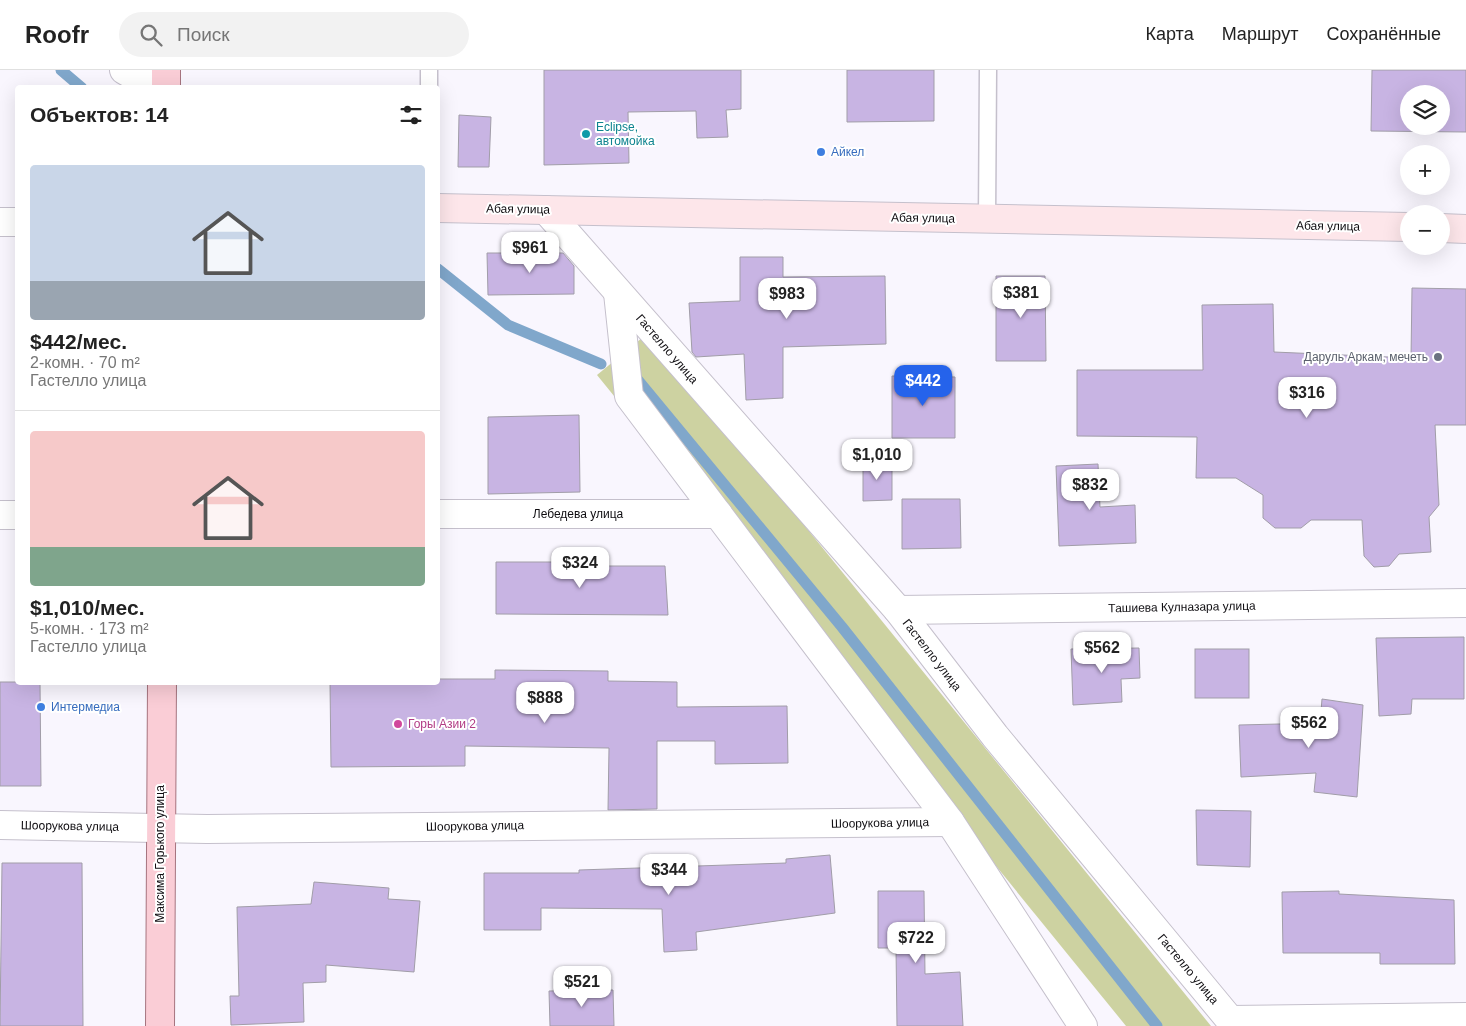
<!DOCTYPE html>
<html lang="ru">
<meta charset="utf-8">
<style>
:root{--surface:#fff;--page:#f2f2f2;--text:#222;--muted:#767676;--line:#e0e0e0;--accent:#2563eb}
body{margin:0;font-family:Arial,sans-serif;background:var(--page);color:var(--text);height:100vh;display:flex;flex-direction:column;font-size:19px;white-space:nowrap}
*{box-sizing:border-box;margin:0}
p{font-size:16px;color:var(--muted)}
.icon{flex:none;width:28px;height:28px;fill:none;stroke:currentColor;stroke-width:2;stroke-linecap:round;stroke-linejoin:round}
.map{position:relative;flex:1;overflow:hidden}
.sheet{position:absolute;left:15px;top:15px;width:425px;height:600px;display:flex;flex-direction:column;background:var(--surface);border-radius:5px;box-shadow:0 5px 20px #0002}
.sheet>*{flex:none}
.fabs{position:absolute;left:1400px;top:15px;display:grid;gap:10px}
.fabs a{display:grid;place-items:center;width:50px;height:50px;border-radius:50%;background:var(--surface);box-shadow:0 5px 20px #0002;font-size:25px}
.price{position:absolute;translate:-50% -42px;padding:0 11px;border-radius:10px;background:#fff;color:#222;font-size:16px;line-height:32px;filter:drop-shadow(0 1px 2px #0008)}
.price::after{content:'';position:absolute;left:50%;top:30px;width:15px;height:11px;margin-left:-8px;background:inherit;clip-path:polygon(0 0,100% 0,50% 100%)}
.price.active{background:var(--accent);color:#fff}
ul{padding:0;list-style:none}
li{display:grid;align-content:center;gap:10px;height:265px;padding:0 15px}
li+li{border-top:1px solid var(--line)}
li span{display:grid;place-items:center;height:155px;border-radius:5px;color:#555}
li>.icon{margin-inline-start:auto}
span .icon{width:90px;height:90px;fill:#fffc;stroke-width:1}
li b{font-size:21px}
h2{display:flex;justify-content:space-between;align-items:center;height:60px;padding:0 15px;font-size:21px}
header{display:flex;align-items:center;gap:30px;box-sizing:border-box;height:70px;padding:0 25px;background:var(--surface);border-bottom:1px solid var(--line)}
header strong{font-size:24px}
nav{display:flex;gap:28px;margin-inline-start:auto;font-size:18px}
.search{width:350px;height:45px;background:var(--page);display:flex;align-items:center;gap:12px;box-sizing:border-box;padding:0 18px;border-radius:28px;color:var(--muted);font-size:19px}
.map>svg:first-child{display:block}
.green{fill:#cdd2a1}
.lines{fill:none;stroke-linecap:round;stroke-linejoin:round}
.stream{stroke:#80a7cb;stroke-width:11}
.building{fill:#c8b4e3;stroke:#a19da8;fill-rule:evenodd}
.lane-casing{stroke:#c5c0cc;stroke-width:19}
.street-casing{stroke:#c5c0cc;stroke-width:30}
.secondary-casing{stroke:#c5c0cc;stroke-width:30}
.primary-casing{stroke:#a6747f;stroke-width:30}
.lane{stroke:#fff;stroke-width:16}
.street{stroke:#fff;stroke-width:28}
.secondary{stroke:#fde6ea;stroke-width:28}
.primary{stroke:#facdd6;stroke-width:28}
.culture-dot{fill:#0f9aa8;stroke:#fff;stroke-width:2}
.shop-dot{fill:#3f7fe0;stroke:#fff;stroke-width:2}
.worship-dot{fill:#6b7280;stroke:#fff;stroke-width:2}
.hotel-dot{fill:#d1479c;stroke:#fff;stroke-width:2}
.labels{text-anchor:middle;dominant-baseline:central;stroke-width:4;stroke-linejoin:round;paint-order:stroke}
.culture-label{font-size:12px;fill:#0d838f;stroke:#fff;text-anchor:start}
.shop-label{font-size:12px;fill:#366cbe;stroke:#fff;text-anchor:start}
.street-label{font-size:12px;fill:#0f0d11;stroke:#fff}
.worship-label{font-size:12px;fill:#5b616d;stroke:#fff;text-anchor:end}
.hotel-label{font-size:12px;fill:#b23c85;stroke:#fff;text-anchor:start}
</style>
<header>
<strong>Roofr</strong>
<div class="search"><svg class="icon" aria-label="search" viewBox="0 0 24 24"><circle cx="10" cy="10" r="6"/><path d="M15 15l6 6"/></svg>Поиск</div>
<nav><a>Карта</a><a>Маршрут</a><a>Сохранённые</a></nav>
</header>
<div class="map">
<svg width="1466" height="956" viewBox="0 0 1466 956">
<rect width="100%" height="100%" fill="#f9f6fe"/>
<path class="green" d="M 648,263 L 1211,956 L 1126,956 L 597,305 Z"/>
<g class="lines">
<g class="stream">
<path d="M 61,0 L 82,18"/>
<path d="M 438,199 L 508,255 L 601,294"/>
<path d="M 637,309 L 842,557 L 1157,956"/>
</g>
</g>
<g class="building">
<path d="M 544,0 L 741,0 L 741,39 L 726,40 L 728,67 L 697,68 L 696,41 L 628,42 L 629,93 L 544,95 Z"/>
<path d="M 847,0 L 934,0 L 934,51 L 847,52 Z"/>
<path d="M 1372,0 L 1466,0 L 1466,62 L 1371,61 ZM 1409,24 L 1441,24 L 1441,56 L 1409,56 Z"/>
<path d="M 459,45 L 491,47 L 489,97 L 458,97 Z"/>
<path d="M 487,183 L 563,183 L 574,196 L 574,224 L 488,225 Z"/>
<path d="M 740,187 L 783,187 L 783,207 L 885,206 L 886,274 L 783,277 L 783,328 L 746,330 L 744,284 L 696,287 L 692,282 L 689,233 L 740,231 Z"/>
<path d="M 996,206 L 1045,206 L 1046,291 L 996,291 Z"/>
<path d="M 1412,218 L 1466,219 L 1466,355 L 1435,355 L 1439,435 L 1429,447 L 1431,482 L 1399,484 L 1389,496 L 1374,497 L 1364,486 L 1362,450 L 1311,450 L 1301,458 L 1275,458 L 1263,448 L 1263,425 L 1236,408 L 1196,408 L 1197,367 L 1077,366 L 1077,300 L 1203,300 L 1202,235 L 1273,234 L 1274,282 L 1411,288 Z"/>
<path d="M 892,306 L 955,307 L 955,368 L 892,368 Z"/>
<path d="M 579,345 L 580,422 L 488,424 L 488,347 Z"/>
<path d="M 863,392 L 892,392 L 892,430 L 863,431 Z"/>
<path d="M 1098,394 L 1100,437 L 1135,435 L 1136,473 L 1059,476 L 1056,396 Z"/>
<path d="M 902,429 L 960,429 L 961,478 L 902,479 Z"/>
<path d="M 561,491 L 602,492 L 602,496 L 665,496 L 668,545 L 496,544 L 496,492 L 562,492 Z"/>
<path d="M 1464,567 L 1464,629 L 1412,629 L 1411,644 L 1379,646 L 1376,568 Z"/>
<path d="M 1139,578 L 1140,608 L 1121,609 L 1122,632 L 1073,635 L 1071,579 Z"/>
<rect x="1195" y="579" width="54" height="49"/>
<path d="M 495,600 L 608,601 L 608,611 L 677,612 L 677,637 L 787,636 L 788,693 L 715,694 L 715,671 L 657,671 L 657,739 L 608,740 L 609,678 L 465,676 L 465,696 L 331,697 L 330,612 L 438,612 L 438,609 L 495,609 Z"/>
<path d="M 0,612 L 40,612 L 41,716 L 0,716 Z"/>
<path d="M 1322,629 L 1363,635 L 1357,727 L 1314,722 L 1316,703 L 1241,707 L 1239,655 L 1320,653 Z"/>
<path d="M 1196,740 L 1251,741 L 1250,797 L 1197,795 Z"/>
<path d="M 830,785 L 835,843 L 696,862 L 697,880 L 664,882 L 662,839 L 541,838 L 541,860 L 484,860 L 484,803 L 579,803 L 579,800 L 786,793 L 786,789 Z"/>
<path d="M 2,793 L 82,793 L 83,956 L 0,956 Z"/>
<path d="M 314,812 L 389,818 L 388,829 L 420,831 L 414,902 L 326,895 L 326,912 L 303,913 L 304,952 L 231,955 L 230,926 L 239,926 L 237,837 L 311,834 Z"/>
<path d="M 878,821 L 924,821 L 925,904 L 960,902 L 963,956 L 897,956 L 896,878 L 878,878 Z"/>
<path d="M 1339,821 L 1339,824 L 1454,830 L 1455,894 L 1380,894 L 1380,883 L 1283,883 L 1282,822 Z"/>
<path d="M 613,920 L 614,956 L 550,956 L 549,921 Z"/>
</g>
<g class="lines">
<g class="lane-casing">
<g id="lane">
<path d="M 429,18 L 429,0"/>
<path d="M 987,149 L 988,0"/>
</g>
</g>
<g class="street-casing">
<g id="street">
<path d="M 124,0 L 155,18"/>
<path d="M 546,140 L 898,540 L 995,666 L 1235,956"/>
<path d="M 0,152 L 18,152"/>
<path d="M 618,223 L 629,326 L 950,752 L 1083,956"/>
<path d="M 438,444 L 718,444"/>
<path d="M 0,445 L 18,445"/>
<path d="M 898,540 L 1466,533"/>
<path d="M 0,755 L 207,759 L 950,752"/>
<path d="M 1231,950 L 1466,947"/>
</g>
</g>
<g class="secondary-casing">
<g id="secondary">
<path d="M 438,138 L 1409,157"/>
<path d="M 1441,158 L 1466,159"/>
</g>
</g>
<g class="primary-casing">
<g id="primary">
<path d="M 166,18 L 166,0"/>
<path d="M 160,956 L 162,612"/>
</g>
</g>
<use href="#lane" class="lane"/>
<use href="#street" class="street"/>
<use href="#secondary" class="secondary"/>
<use href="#primary" class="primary"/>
</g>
<circle class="culture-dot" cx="586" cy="64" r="5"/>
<g class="shop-dot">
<circle cx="821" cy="82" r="5"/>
<circle cx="41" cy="637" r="5"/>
</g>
<circle class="worship-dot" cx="1438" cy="287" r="5"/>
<circle class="hotel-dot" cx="398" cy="654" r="5"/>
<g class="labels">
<g class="culture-label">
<text x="596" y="57">Eclipse,<tspan x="596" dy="14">автомойка</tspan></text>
</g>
<g class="shop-label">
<text x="831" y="82">Айкел</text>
<text x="51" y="637">Интермедиа</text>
</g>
<g class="street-label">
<text transform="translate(518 139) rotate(1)">Абая улица</text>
<text transform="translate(923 148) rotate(1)">Абая улица</text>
<text transform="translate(1328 156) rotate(1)">Абая улица</text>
<text transform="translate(667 279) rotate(49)">Гастелло улица</text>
<text x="578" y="444">Лебедева улица</text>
<text transform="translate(1182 537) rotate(-1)">Ташиева Кулназара улица</text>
<text transform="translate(932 585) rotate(52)">Гастелло улица</text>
<text transform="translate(880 753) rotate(-1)">Шоорукова улица</text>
<text transform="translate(70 756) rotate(1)">Шоорукова улица</text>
<text transform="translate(475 756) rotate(-1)">Шоорукова улица</text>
<text transform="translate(160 784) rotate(-90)">Максима Горького улица</text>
<text transform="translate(1188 899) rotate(50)">Гастелло улица</text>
</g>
<g class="worship-label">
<text x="1428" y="287">Даруль Аркам, мечеть</text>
</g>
<g class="hotel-label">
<text x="408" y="654">Горы Азии 2</text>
</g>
</g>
</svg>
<div class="fabs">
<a><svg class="icon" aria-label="layers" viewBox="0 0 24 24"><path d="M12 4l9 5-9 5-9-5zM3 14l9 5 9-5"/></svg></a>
<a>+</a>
<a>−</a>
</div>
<b class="price" style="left:530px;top:204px">$961</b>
<b class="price" style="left:1021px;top:249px">$381</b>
<b class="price" style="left:787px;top:250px">$983</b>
<b class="price active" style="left:923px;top:337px">$442</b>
<b class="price" style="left:1307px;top:349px">$316</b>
<b class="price" style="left:877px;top:411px">$1,010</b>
<b class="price" style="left:1090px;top:441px">$832</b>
<b class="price" style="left:580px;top:519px">$324</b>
<b class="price" style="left:1102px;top:604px">$562</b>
<b class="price" style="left:545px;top:654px">$888</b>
<b class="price" style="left:1309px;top:679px">$562</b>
<b class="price" style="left:669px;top:826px">$344</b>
<b class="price" style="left:916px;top:894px">$722</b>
<b class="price" style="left:582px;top:938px">$521</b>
<section class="sheet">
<h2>Объектов: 14<svg class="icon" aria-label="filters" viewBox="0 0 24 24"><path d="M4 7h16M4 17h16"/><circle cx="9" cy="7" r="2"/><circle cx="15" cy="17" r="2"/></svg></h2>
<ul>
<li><span style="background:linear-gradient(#c9d6e8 75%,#9aa5b1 0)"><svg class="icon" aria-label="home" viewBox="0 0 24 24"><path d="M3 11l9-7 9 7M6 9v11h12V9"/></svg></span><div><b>$442/мес.</b><p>2-комн. · 70 m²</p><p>Гастелло улица</p></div></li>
<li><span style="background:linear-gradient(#f6c9c9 75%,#7fa58c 0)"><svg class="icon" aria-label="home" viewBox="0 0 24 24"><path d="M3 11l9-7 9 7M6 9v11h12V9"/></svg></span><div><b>$1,010/мес.</b><p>5-комн. · 173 m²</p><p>Гастелло улица</p></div></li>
</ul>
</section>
</div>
